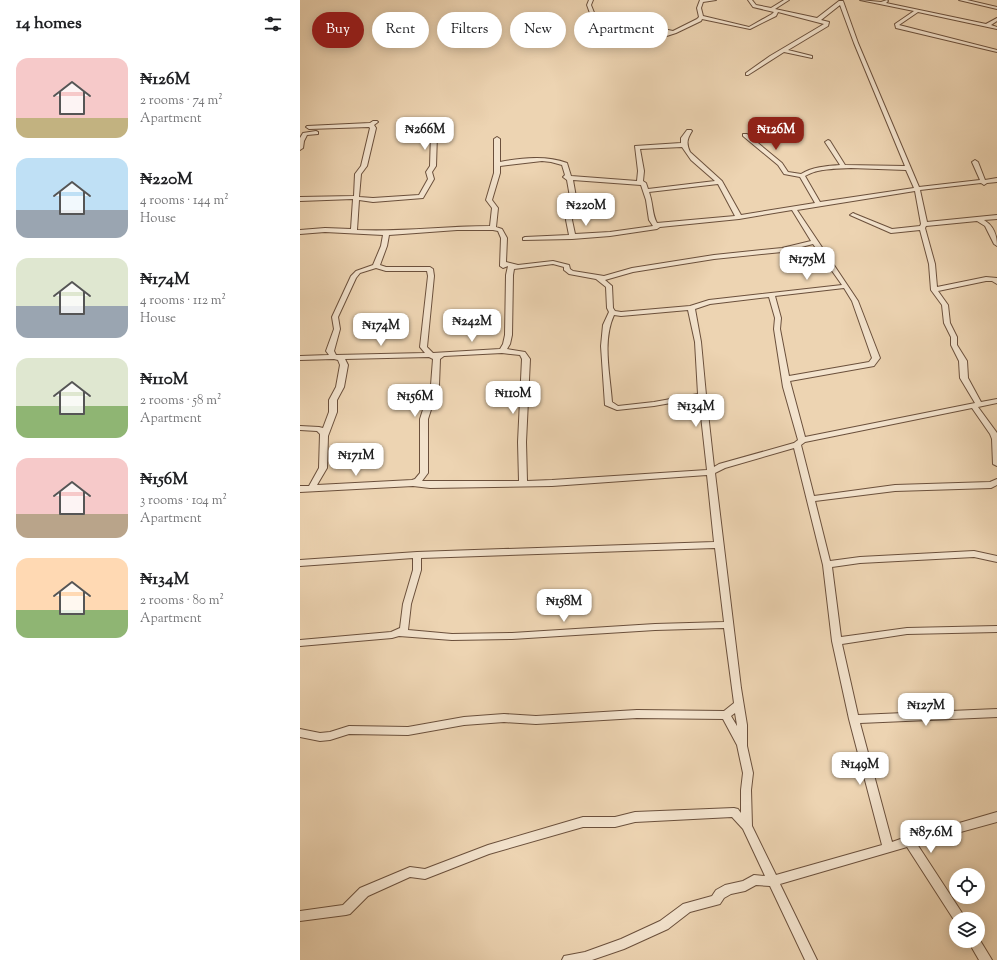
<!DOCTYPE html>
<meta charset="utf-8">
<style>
:root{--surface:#fff;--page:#f6f6f6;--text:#202124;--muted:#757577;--accent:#8f2418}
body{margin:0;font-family:"Sorts Mill Goudy",serif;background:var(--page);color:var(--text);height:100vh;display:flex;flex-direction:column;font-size:15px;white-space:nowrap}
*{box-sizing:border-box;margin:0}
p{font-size:13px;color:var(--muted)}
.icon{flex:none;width:22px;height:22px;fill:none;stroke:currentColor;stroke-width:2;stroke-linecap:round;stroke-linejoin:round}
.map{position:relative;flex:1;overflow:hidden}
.drawer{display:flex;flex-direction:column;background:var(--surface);width:300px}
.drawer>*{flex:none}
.guide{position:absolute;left:12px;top:12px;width:380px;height:36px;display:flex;gap:8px}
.tools{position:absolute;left:649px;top:868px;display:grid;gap:8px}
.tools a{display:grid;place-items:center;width:36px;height:36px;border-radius:50%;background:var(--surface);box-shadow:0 2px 10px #0003;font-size:20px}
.price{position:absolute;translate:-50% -34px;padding:0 9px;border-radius:8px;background:#fff;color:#222;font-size:13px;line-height:26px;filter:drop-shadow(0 1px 2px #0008)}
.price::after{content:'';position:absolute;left:50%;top:24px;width:12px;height:9px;margin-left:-6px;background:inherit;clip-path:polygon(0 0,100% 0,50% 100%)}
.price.current{background:var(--accent);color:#fff}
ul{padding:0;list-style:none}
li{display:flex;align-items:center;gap:12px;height:100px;padding:0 16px}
li span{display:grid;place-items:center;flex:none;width:112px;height:80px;border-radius:12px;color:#555}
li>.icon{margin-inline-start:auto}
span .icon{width:48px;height:48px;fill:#fffc;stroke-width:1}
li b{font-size:17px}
h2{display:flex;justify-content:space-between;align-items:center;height:48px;padding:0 16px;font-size:17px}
.chip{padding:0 14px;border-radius:18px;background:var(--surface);box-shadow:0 2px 10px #0003;font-size:14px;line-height:36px}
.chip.current{background:var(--accent);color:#fff}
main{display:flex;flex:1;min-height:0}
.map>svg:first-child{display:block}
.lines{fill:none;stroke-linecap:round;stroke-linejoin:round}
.minor-casing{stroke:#6b503c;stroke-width:2}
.minor{fill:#f3e3cd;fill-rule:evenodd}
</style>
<main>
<section class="drawer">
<h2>14 homes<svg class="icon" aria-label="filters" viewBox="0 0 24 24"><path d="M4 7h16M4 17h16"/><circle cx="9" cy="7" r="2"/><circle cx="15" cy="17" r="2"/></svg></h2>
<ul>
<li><span style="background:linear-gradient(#f6c9c9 75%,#c2b280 0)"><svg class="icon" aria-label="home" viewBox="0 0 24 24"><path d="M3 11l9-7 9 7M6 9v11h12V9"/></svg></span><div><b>₦126M</b><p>2 rooms · 74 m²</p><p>Apartment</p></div></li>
<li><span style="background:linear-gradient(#bfe0f5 65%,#9aa5b1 0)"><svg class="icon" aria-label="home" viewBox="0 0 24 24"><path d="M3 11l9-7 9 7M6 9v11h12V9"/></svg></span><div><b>₦220M</b><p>4 rooms · 144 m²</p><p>House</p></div></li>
<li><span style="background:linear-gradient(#dfe7d0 60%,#9aa5b1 0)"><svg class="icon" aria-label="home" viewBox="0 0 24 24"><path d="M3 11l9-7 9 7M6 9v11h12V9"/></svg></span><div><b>₦174M</b><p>4 rooms · 112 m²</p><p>House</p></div></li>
<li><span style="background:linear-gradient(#dfe7d0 60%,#8fb573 0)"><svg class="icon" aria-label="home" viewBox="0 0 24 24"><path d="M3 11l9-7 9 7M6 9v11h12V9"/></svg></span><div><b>₦110M</b><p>2 rooms · 58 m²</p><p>Apartment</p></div></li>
<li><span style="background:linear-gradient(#f6c9c9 70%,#b9a48a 0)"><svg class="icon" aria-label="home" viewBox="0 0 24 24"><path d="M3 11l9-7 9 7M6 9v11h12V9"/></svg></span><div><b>₦156M</b><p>3 rooms · 104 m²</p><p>Apartment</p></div></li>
<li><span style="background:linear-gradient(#ffd9b3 65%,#8fb573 0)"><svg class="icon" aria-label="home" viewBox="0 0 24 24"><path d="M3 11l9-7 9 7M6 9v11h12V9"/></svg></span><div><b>₦134M</b><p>2 rooms · 80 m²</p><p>Apartment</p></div></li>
</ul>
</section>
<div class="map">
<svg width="697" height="960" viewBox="0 0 697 960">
<rect width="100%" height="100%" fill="#edd4b2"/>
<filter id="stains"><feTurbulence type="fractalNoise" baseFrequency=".005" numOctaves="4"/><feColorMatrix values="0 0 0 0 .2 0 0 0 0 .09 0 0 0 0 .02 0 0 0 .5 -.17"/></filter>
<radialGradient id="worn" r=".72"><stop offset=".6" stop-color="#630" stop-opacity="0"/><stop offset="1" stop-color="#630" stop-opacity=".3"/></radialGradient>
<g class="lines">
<g class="minor-casing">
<g id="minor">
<path d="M 289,0 L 293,0 L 291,5 L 295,15 L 373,31 L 397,19 L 399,17 L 397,8 L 400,0 L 416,0 L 403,2 L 401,8 L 403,16 L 449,27 L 472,14 L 474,12 L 453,7 L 448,0 L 452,0 L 456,5 L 471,8 L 484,0 L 489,0 L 475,9 L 517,18 L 539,1 L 543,1 L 558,43 L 619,187 L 680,180 L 672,162 L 675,160 L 678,162 L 685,180 L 697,178 L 697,182 L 687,183 L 684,185 L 681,183 L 620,190 L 627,222 L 697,215 L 697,219 L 684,220 C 694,226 697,235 697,246 L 694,244 L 685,226 L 677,221 L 626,226 L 625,228 L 635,264 L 637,287 L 686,277 L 697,278 L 697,284 L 692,281 L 686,281 L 638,291 L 648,305 L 650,323 L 657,337 L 657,345 L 667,361 L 668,378 L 681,402 L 697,399 L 697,403 L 678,407 L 697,433 L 697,466 L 693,464 L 692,439 L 690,434 L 672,408 L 505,442 L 501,445 L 514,496 L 595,485 L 690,482 L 697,479 L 697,485 L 691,488 L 595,491 L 515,501 L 530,561 L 560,557 L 674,551 L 697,556 L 697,562 L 674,557 L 560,563 L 532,567 L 541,637 L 607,628 L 697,626 L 697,632 L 607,634 L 542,644 L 558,715 L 697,709 L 697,717 L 560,723 L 592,842 L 609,836 L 611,837 L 697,812 L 697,822 L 617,844 L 666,919 L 656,919 L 656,923 L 607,847 L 480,884 L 517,960 L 505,960 L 470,886 L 456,885 L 445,891 L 431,894 L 424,898 L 420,904 L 390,912 L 368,929 L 324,949 L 292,960 L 262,960 L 264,956 L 285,952 L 321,939 L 360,921 L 383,904 L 412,896 L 416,890 L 425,885 L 443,881 L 454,875 L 465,876 L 443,829 L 432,817 L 335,822 L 315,827 L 283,827 L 189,854 L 125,879 L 110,877 L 68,896 L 50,914 L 46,915 L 0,921 L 0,911 L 43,905 L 60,888 L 110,867 L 125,869 L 188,845 L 283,817 L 315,817 L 335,812 L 434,808 L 438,809 L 441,813 L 441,790 L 443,773 L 437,745 L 423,719 L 337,718 L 236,724 L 204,722 L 164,725 L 108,735 L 49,734 L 30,740 L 20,741 L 0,737 L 0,729 L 20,733 L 30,732 L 49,726 L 108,727 L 164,717 L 204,714 L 236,716 L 337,710 L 424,711 L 434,703 L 424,628 L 355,630 L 212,639 L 152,640 L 99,636 L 92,638 L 0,646 L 0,640 L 91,632 L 100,628 L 103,604 L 113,570 L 113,558 L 0,566 L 0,560 L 117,552 L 414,542 L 407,475 L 252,486 L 130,488 L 113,486 L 0,492 L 0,486 L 9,486 L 19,468 L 20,434 L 17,431 L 0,430 L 0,426 L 19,427 L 23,428 L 29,412 L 29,400 L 36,387 L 40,365 L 38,360 L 34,359 L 0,360 L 0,356 L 29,355 L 26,351 L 34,329 L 32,317 L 51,276 L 56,271 L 73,265 L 81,246 L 83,235 L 25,232 L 0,234 L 0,230 L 25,228 L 51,229 L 53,199 L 0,201 L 0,197 L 54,196 L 55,174 L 61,166 L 70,128 L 69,127 L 9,129 L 6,127 L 7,126 L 70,123 L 73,121 L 77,121 L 78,122 L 74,125 L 76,128 L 67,166 L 61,174 L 59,197 L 73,198 L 119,195 L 128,179 L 126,172 L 130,166 L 131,133 L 147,122 L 152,123 L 137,134 L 136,166 L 132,172 L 134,179 L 123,198 L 73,202 L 59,200 L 57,230 C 102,232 146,226 190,226 L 192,208 L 186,200 L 194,173 L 194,139 L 197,137 L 200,139 L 200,162 C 222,158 246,155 267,163 L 271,176 L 337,181 L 338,171 L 335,146 L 381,143 L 381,138 L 387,130 L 391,130 L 392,131 C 387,139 386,143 390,152 L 422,181 L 441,215 L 515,203 L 500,177 L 484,174 L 478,165 L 443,136 L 443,134 L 447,134 L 482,163 L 488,172 L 501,174 C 512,167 527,166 540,165 L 525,142 L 528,140 L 530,141 L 545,165 L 605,166 L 554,43 L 540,5 L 521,20 L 529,22 L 528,26 L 488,50 L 512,56 L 512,58 L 484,52 L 448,75 L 446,75 L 446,73 L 470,56 L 524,24 L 478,12 L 476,16 L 450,29 L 402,19 L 401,21 L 376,33 L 348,42 L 346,41 L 346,40 L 368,32 L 294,17 L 285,24 L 294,37 L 292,38 L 280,24 L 291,16 L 287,5 ZM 382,147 L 391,160 L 415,181 L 348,189 L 346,183 L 343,181 L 344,171 L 340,149 ZM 242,161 L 251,162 L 262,165 L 265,175 L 263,177 L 267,180 L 270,197 L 266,220 L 269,235 L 225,237 L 223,238 L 223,240 L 272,239 L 310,236 L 357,229 L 360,227 L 439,219 L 492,210 L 511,241 L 482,248 L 414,255 L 332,268 L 304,276 L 273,271 L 270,269 L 269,265 L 253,261 L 218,265 L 206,262 L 207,238 L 202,229 L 196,227 L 198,208 L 192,200 L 200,173 L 200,166 ZM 551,168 L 606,170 L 614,188 L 520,202 L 505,176 C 518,168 536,169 551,168 ZM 273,180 L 341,185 L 346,200 L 349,220 L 353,226 L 310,232 L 275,234 L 272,220 L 276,197 ZM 418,184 L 435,216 L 357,223 C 352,215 353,202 349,192 ZM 615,191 L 621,224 L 620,226 L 592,229 L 555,214 L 553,213 L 550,215 L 591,233 L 620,230 L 629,264 L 631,290 L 642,305 L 644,323 L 651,337 L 651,345 L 659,361 L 660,378 L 675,403 L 505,437 L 490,381 L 574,366 L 580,358 L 558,301 L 497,210 ZM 157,230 L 193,230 L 198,231 L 201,238 L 200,266 L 203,268 L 208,266 L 206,275 L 205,335 L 203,344 L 200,349 L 133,353 L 127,347 L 134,276 L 133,269 L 130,267 L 86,267 L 80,265 L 87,246 L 89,235 ZM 513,244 L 542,285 L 409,300 L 390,306 L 321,312 L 315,311 L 313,308 L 312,286 L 305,280 L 333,272 L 414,259 L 482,252 ZM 253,264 L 264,267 L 264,270 L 269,274 L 296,279 L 306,287 L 307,308 L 309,312 L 303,325 L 301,346 L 305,405 L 317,410 L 354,406 L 399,398 L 407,470 L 252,480 L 227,481 L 226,442 L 230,359 L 225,352 L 207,349 L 210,344 L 212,335 L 213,275 L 214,269 ZM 76,268 L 86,271 L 127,271 L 128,276 L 120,347 L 125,353 L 36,355 L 34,351 L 40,329 L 38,317 L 56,278 L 60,273 ZM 544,288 L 552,301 L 572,358 L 569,362 L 489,376 L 480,329 L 481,318 L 475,296 ZM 469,297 L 475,318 L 474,329 L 483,387 L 498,440 L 494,443 L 419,464 L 414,467 L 406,395 L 401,342 L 395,309 L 410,304 ZM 388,310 L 395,342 L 398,394 L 354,402 L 318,406 L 312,402 C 310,374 302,341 314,315 L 321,316 ZM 202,353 L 220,355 L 222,359 L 218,442 L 219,481 L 122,481 L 128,473 L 128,419 L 139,385 L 140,359 L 144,356 ZM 129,357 L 133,359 L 131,385 L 120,419 L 120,473 L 115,479 L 112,480 L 17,485 L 27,468 L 28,436 L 37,412 L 37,400 L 44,387 L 48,365 L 45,359 ZM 494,448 L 523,565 L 532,641 L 549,719 L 582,845 L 476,875 L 452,826 L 451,790 L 453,773 L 447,746 L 447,725 L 441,688 L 415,473 L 425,468 ZM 415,548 L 424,622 L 355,624 L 212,633 L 152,634 L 108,630 L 111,604 L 121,570 L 121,558 ZM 435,713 L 437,725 L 437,726 L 431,716 Z"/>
<path d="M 560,0 L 581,2 L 587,0 L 588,1 L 586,3 L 686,24 L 697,18 L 697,21 L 691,25 L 697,27 L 697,29 L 618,12 L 599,25 L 697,50 L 697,52 L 596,28 L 595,24 L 614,11 Z"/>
<path d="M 659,0 L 667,0 L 697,7 L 697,9 Z"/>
<path d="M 16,131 L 18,132 L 18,134 L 7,135 L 4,141 L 3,148 L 0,150 L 0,138 L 3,133 Z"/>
<path d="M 678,937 L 692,960 L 679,960 L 668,941 L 678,941 Z"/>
</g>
</g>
<use href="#minor" class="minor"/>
</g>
<rect width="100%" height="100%" filter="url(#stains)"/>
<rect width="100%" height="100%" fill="url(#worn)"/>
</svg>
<div class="tools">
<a><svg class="icon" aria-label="locate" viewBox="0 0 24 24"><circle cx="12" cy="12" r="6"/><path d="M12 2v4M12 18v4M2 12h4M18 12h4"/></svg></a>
<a><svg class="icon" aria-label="layers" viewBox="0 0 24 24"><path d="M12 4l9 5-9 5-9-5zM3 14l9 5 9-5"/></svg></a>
</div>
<b class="price" style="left:125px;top:151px">₦266M</b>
<b class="price current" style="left:476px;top:151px">₦126M</b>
<b class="price" style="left:286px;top:227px">₦220M</b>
<b class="price" style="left:507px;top:281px">₦175M</b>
<b class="price" style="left:172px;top:343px">₦242M</b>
<b class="price" style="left:81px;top:347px">₦174M</b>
<b class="price" style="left:213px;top:415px">₦110M</b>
<b class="price" style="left:115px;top:418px">₦156M</b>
<b class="price" style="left:396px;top:428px">₦134M</b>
<b class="price" style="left:56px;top:477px">₦171M</b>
<b class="price" style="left:264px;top:623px">₦158M</b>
<b class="price" style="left:626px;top:727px">₦127M</b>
<b class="price" style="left:560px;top:786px">₦149M</b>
<b class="price" style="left:631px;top:854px">₦87.6M</b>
<div class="guide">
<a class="chip current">Buy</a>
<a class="chip">Rent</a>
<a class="chip">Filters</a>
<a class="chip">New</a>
<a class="chip">Apartment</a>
</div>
</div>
</main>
